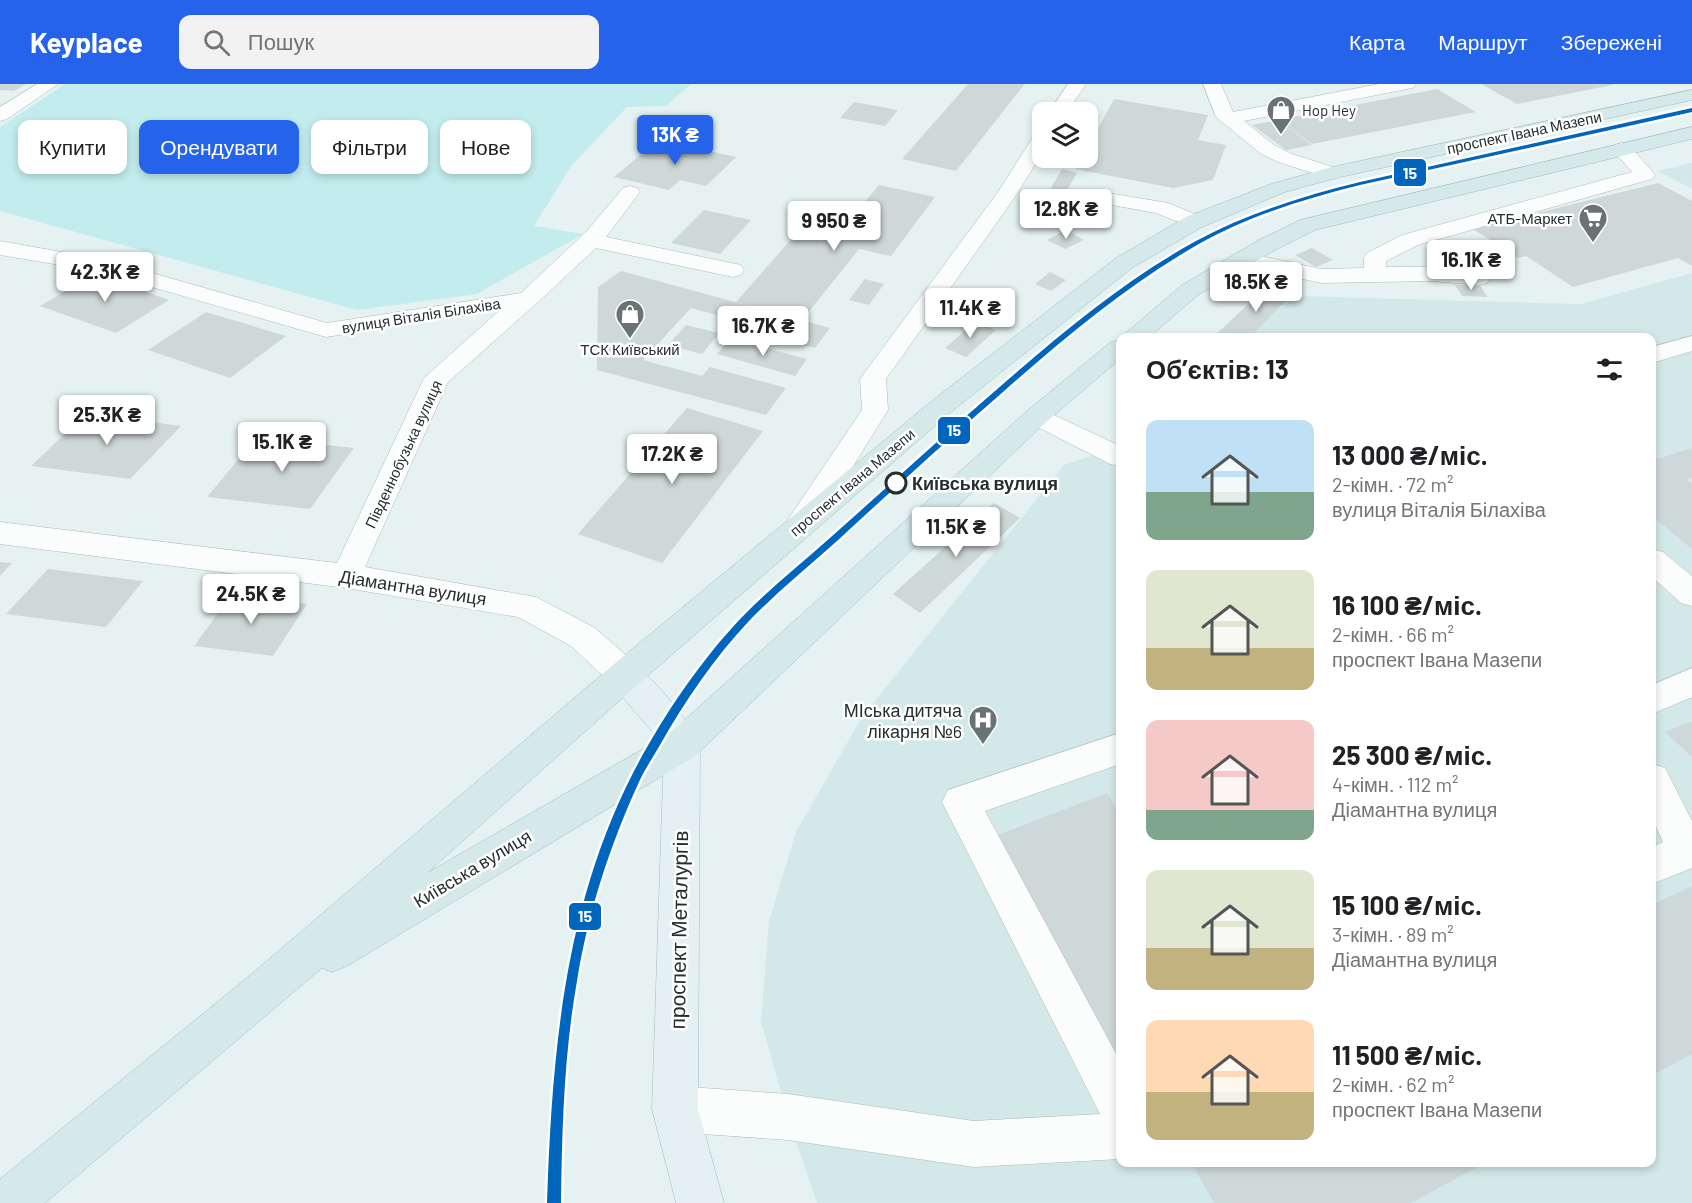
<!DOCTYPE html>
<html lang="uk">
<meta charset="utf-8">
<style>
:root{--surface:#fff;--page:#f2f2f2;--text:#202124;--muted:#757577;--accent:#2563eb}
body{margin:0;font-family:Barlow,sans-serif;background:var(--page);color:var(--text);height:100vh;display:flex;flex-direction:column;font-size:22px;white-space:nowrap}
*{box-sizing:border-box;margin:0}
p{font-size:20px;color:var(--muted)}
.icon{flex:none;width:33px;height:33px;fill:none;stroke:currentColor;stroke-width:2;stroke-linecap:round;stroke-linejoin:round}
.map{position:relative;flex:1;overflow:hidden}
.sheet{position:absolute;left:1116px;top:249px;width:540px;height:834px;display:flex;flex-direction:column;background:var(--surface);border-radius:12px;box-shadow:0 3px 9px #0003}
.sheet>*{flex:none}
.hud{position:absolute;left:18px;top:36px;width:570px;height:54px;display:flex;gap:12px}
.controls{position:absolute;left:1032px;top:18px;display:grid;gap:12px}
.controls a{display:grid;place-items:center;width:66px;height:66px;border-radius:12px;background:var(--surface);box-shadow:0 3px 9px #0003;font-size:30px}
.price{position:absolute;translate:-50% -51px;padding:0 14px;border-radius:6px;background:#fff;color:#222;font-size:20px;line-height:39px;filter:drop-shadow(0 2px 3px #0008)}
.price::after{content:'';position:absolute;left:50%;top:36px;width:18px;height:14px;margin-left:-9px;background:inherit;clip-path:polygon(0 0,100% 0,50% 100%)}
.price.current{background:var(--accent);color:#fff}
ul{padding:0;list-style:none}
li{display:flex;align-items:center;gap:18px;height:150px;padding:0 30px}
li span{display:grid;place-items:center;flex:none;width:168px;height:120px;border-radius:12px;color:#555}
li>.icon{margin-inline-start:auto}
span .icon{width:72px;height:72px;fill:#fffc;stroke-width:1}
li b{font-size:26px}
h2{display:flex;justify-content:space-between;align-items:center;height:72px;padding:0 30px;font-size:26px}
.tag{padding:0 21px;border-radius:12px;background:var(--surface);box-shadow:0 3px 9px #0003;font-size:21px;line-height:54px}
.tag.current{background:var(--accent);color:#fff}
header{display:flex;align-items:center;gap:36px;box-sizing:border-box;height:84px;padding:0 30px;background:var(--accent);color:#fff}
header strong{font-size:28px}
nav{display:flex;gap:33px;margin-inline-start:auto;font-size:21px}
.search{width:420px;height:54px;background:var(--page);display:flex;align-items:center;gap:15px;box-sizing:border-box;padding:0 21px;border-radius:12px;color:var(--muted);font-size:22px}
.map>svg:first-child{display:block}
.built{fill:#d3e8e8}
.green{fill:#c3ecee}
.building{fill:#cfd8d8}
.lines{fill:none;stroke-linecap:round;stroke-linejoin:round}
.minor-casing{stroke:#afb8b8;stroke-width:1}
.major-casing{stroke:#a2babc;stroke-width:1}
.highway-casing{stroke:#a2babc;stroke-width:1}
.minor{fill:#fbfdfd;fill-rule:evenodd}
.major{fill:#e4f0f1;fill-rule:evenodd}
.highway{fill:#d5e9ea;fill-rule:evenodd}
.tram-1-casing{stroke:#fff;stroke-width:5}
.tram-1{fill:#0065bd;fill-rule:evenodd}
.stop-dot{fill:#fff;stroke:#262e2e;stroke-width:3}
.labels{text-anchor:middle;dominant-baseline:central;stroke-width:5;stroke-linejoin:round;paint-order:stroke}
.far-poi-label{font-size:15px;fill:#262e2e;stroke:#fff;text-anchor:start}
.far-street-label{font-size:15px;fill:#262e2e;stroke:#fff}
.stop-label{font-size:18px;font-weight:bold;fill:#262e2e;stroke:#fff;text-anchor:start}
.street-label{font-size:18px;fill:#262e2e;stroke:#fff}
.poi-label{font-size:18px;fill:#262e2e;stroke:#fff;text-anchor:end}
.near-street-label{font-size:21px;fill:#262e2e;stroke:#fff}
.line-badge{stroke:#fff;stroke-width:2}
.badge-label{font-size:16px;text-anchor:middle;font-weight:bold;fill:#fff}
</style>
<header>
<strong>Keyplace</strong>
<div class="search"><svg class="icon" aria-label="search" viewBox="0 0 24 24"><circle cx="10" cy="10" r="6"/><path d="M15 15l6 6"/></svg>Пошук</div>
<nav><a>Карта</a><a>Маршрут</a><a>Збережені</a></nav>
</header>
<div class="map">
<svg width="1692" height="1119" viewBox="0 0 1692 1119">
<rect width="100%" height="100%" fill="#e6f2f2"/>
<g class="built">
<path d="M 1692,79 L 1692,105 L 1658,87 Z"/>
<path d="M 1692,189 L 1692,1119 L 817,1119 L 788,1033 L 761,938 L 769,837 L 796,748 L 862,633 L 1064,381 L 1120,362 L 1120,1078 L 1652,1078 L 1652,254 L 1245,253 L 1295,212 L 1581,220 Z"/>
</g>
<path class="green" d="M 65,0 L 691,0 L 666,22 L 627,23 L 572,81 L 534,142 L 583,150 L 477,210 L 357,226 L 0,127 L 0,43 Z"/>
<g class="building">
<path d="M 0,0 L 26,0 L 14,7 L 0,6 Z"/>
<path d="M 968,0 L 1025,0 L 956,87 L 902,75 Z"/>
<path d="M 1481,0 L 1612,0 L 1612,1 L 1517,20 Z"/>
<path d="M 1437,5 L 1476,28 L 1312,60 L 1279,37 L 1312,61 L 1286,66 L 1252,41 Z"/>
<path d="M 1114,15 L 1208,31 L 1198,56 L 1226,61 L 1213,96 L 1173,104 L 1075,85 L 1082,74 L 1088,74 L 1088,63 Z"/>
<path d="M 854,18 L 898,26 L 885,42 L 840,34 Z"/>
<path d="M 658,56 L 736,73 L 706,102 L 680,96 L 669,106 L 614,93 Z"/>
<path d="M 1062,85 L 1077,89 L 1059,119 L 1044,116 Z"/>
<path d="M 1658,99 L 1692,117 L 1692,182 L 1678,174 L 1573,203 L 1526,172 L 1518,174 L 1473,145 Z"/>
<path d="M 879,101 L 935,113 L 891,172 L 859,165 L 803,235 L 736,218 L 802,143 L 837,151 Z"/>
<path d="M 704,126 L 751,136 L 720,170 L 671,159 Z"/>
<path d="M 1066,146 L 1084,156 L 1065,165 L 1047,156 Z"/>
<path d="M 1312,164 L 1333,176 L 1316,183 L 1295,171 Z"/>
<path d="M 621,187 L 735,218 L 830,244 L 815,264 L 749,247 L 754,241 L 691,224 L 643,276 L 702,292 L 710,283 L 786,304 L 766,331 L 597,286 L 598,203 Z"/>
<path d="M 1050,188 L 1066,196 L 1051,207 L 1035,200 Z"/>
<path d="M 95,190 L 169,216 L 116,249 L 40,222 Z"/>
<path d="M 865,195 L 884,200 L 869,221 L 849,216 Z"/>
<path d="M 1267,198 L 1294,209 L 1249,254 L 1212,254 L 1257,212 L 1253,210 Z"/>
<path d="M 1455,201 L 1481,202 L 1487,213 L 1462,212 Z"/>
<path d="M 206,228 L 286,252 L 230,294 L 148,266 Z"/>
<path d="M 975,238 L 996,246 L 966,273 L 945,264 Z"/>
<path d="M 686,241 L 719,249 L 702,270 L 668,261 Z"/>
<path d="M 731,254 L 762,263 L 807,275 L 795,292 L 717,270 Z"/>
<path d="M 687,324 L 763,347 L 662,479 L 578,450 Z"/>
<path d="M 87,329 L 181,342 L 130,395 L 31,382 Z"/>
<path d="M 257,353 L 354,364 L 310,425 L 207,413 Z"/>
<path d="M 1692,364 L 1692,394 L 1686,396 L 1692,400 L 1692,465 L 1652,432 L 1652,370 L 1658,375 Z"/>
<path d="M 994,419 L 1020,434 L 920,529 L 893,510 Z"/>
<path d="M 0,478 L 12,479 L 0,492 Z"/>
<path d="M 48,485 L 143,497 L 106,543 L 6,530 Z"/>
<path d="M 232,510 L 307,520 L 273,572 L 194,562 Z"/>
<path d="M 1692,637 L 1692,673 L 1665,648 Z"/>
<path d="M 1107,709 L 1120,731 L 1120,985 L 995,752 Z"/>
<path d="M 1692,802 L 1692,970 L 1652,991 L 1652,821 Z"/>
<path d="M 1191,1078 L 1487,1078 L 1411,1119 L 1214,1119 Z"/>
</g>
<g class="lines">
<g class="minor-casing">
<g id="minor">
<path d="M 37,0 L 58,0 L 7,35 L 0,37 L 0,23 Z"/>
<path d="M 1068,0 L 1086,0 L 1067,28 L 1049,28 Z"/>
<path d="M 1203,0 L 1221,0 L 1233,28 L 1379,0 L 1416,0 L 1413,4 L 1407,5 L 1244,37 L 1274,61 L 1292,70 L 1339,85 L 1342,89 L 1339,93 L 1332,95 L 1278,78 L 1260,69 L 1216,33 Z"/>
<path d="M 1042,48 L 1042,69 L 1017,110 L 886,295 L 888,326 L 811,450 L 800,453 L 789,450 L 785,442 L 789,434 L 862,326 L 860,295 L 998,108 L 1035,50 Z"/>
<path d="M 1622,59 L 1629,61 L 1652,87 L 1655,91 L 1652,95 L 1418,161 L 1386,177 L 1386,183 C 1419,183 1455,181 1487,189 L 1491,194 L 1487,199 L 1479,201 L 1432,197 L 1321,199 L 1234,180 L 1231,175 L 1234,170 L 1242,168 L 1321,185 L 1364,184 L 1364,174 L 1367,169 L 1402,151 L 1632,88 L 1612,65 L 1615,61 Z"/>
<path d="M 630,102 L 637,104 L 640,108 L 606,153 L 741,181 L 744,186 L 741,191 L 733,193 L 596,164 L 536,220 L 448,298 L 365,483 L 536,513 L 595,544 L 637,581 L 642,591 L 637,601 L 625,605 L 613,601 L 571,562 L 518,533 L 346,504 L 0,460 L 0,438 L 337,479 L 424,294 L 500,226 L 326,253 L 96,187 L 0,171 L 0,157 L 107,176 L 327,239 L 521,209 L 587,147 L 623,104 Z"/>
<path d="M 1108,109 L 1168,119 L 1202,133 L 1205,138 L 1202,143 L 1194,144 L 1156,129 L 1101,119 L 1098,115 L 1101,111 Z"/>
<path d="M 1692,252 L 1692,267 L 1652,279 L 1652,263 Z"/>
<path d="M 1037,323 L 1120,362 L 1120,382 L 1110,380 L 1028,338 L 1024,332 L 1028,326 Z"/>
<path d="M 1652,465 L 1663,468 L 1692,492 L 1692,522 L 1681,519 L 1652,493 Z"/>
<path d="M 1692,584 L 1692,613 L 1652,630 L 1652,601 Z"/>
<path d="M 1120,649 L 1120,680 L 985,727 L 1120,977 L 1120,1075 L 974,1083 L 788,1056 L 675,1048 L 659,1041 L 652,1025 L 659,1009 L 675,1002 L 788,1010 L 974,1037 L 1100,1030 L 942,718 L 948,706 Z"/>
<path d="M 1652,680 L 1665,684 L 1692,737 L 1692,784 L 1652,800 L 1652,763 L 1663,758 L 1652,734 Z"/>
</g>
</g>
<g class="major-casing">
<path id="major" d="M 625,577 C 650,586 688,636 700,661 L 698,1025 L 724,1119 L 676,1119 L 652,1025 L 664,664 C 648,638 622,618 608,591 L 613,581 Z"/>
</g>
<g class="highway-casing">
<g id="highway">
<path d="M 1692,6 L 1692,16 L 1336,94 L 1285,108 L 1202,143 L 1132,184 L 951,328 L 637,601 L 427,789 L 669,650 L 1028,326 L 1111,258 L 1120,256 L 1120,275 L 1046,338 L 695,672 L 347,882 L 332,888 L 322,884 L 45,1119 L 0,1119 L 0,1095 L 248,893 L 613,581 L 933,316 L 1116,174 L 1186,133 L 1271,100 L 1332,83 Z"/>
<path d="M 1692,43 L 1692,55 L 1315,146 L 1273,167 L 1198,211 L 1148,254 L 1120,254 L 1182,201 L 1257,157 L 1300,136 Z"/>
</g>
</g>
<use href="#minor" class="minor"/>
<use href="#major" class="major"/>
<use href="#highway" class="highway"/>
<g class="tram-1-casing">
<path id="tram-1" d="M 1692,24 L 1692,28 L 1360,101 C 1304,115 1248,132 1197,161 C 1126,202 1064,254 1003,308 C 970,337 936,366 904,396 C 881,416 859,437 837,457 C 807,484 777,508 749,537 C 714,574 685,617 660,661 C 653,673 645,685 639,698 C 610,761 588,828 577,897 C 564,970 562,1045 561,1119 L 547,1119 C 552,970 564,824 633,689 C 661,635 700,577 742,533 C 769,505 801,480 831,453 C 873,416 914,378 956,341 C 1032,275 1107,206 1196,157 C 1248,129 1303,112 1360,98 Z"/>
</g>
<use href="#tram-1" class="tram-1"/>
</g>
<defs>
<g id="shop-pin" transform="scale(1.5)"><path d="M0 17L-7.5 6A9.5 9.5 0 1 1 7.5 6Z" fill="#697373" stroke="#fff"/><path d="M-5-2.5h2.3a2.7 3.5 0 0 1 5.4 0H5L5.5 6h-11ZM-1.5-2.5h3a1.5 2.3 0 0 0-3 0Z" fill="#fff"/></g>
<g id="supermarket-pin" transform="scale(1.5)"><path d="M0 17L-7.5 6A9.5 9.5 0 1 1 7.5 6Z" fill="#697373" stroke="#fff"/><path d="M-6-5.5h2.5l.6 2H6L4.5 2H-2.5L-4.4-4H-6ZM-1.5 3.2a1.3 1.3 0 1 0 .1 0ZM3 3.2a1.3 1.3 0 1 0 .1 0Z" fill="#fff"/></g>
<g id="hospital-pin" transform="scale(1.5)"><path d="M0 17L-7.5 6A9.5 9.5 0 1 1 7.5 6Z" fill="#697373" stroke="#fff"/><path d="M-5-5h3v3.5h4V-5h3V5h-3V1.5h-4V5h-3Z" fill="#fff"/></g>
</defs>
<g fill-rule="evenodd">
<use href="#shop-pin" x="1281" y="26"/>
<use href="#supermarket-pin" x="1593" y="134"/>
<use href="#shop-pin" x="630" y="230"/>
<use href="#hospital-pin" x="983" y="636"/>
</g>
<circle class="stop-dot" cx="896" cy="399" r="10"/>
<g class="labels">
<g class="far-poi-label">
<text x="1302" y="26">Hop Hey</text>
<text x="1572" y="134" text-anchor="end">АТБ-Маркет</text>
<text x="630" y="265" text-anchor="middle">ТСК Київський</text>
</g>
<g class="far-street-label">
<text transform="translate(1524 48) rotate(-12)">проспект Івана Мазепи</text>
<text transform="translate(421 231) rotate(-9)">вулиця Віталія Білахіва</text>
<text transform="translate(403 370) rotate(-65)">Південнобузька вулиця</text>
<text transform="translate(852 398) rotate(-40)">проспект Івана Мазепи</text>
</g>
<g class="stop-label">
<text x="912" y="399">Київська вулиця</text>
</g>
<g class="street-label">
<text transform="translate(413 503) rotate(9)">Діамантна вулиця</text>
<text transform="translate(472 784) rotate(-31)">Київська вулиця</text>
</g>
<g class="poi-label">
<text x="962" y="626">МІська дитяча<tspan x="962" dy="21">лікарня №6</tspan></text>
</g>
<g class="near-street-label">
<text transform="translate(678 846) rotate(-89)">проспект Металургів</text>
</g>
</g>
<g class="line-badge">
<rect x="1393" y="74" width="34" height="29" rx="6" fill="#0065bd"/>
<rect x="937" y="332" width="34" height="29" rx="6" fill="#0065bd"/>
<rect x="568" y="818" width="34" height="29" rx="6" fill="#0065bd"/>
</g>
<g class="badge-label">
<text x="1410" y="95">15</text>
<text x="954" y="352">15</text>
<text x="585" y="838">15</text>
</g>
</svg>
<div class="controls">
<a><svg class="icon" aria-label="layers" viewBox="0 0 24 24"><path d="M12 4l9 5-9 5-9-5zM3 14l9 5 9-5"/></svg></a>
</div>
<b class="price current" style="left:675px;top:82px">13K ₴</b>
<b class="price" style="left:1066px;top:156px">12.8K ₴</b>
<b class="price" style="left:834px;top:168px">9 950 ₴</b>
<b class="price" style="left:1471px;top:207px">16.1K ₴</b>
<b class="price" style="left:105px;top:219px">42.3K ₴</b>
<b class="price" style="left:1256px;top:229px">18.5K ₴</b>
<b class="price" style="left:970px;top:255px">11.4K ₴</b>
<b class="price" style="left:763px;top:273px">16.7K ₴</b>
<b class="price" style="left:107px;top:362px">25.3K ₴</b>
<b class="price" style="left:282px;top:389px">15.1K ₴</b>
<b class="price" style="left:672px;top:401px">17.2K ₴</b>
<b class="price" style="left:956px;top:474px">11.5K ₴</b>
<b class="price" style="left:251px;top:541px">24.5K ₴</b>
<div class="hud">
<a class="tag">Купити</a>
<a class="tag current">Орендувати</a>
<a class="tag">Фільтри</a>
<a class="tag">Нове</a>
</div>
<section class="sheet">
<h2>Об’єктів: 13<svg class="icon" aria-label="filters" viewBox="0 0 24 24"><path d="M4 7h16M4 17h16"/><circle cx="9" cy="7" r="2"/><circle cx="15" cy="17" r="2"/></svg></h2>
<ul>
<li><span style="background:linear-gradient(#bfe0f5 60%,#7fa58c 0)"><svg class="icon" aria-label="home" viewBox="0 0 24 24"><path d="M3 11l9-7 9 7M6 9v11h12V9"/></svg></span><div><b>13 000 ₴/міс.</b><p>2-кімн. · 72 m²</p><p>вулиця Віталія Білахіва</p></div></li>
<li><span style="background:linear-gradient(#dfe7d0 65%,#c2b280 0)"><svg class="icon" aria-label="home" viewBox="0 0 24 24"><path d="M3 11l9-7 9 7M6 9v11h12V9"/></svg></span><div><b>16 100 ₴/міс.</b><p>2-кімн. · 66 m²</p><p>проспект Івана Мазепи</p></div></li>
<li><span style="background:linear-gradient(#f6c9c9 75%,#7fa58c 0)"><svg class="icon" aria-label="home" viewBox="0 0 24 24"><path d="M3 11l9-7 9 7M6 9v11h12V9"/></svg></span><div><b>25 300 ₴/міс.</b><p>4-кімн. · 112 m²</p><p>Діамантна вулиця</p></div></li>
<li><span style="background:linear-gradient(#dfe7d0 65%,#c2b280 0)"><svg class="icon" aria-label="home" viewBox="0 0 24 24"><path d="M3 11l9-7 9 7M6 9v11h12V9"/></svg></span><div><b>15 100 ₴/міс.</b><p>3-кімн. · 89 m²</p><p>Діамантна вулиця</p></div></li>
<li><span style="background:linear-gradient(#ffd9b3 60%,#c2b280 0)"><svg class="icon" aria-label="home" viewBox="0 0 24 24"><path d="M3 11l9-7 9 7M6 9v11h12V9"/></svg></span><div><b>11 500 ₴/міс.</b><p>2-кімн. · 62 m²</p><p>проспект Івана Мазепи</p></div></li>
</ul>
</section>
</div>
